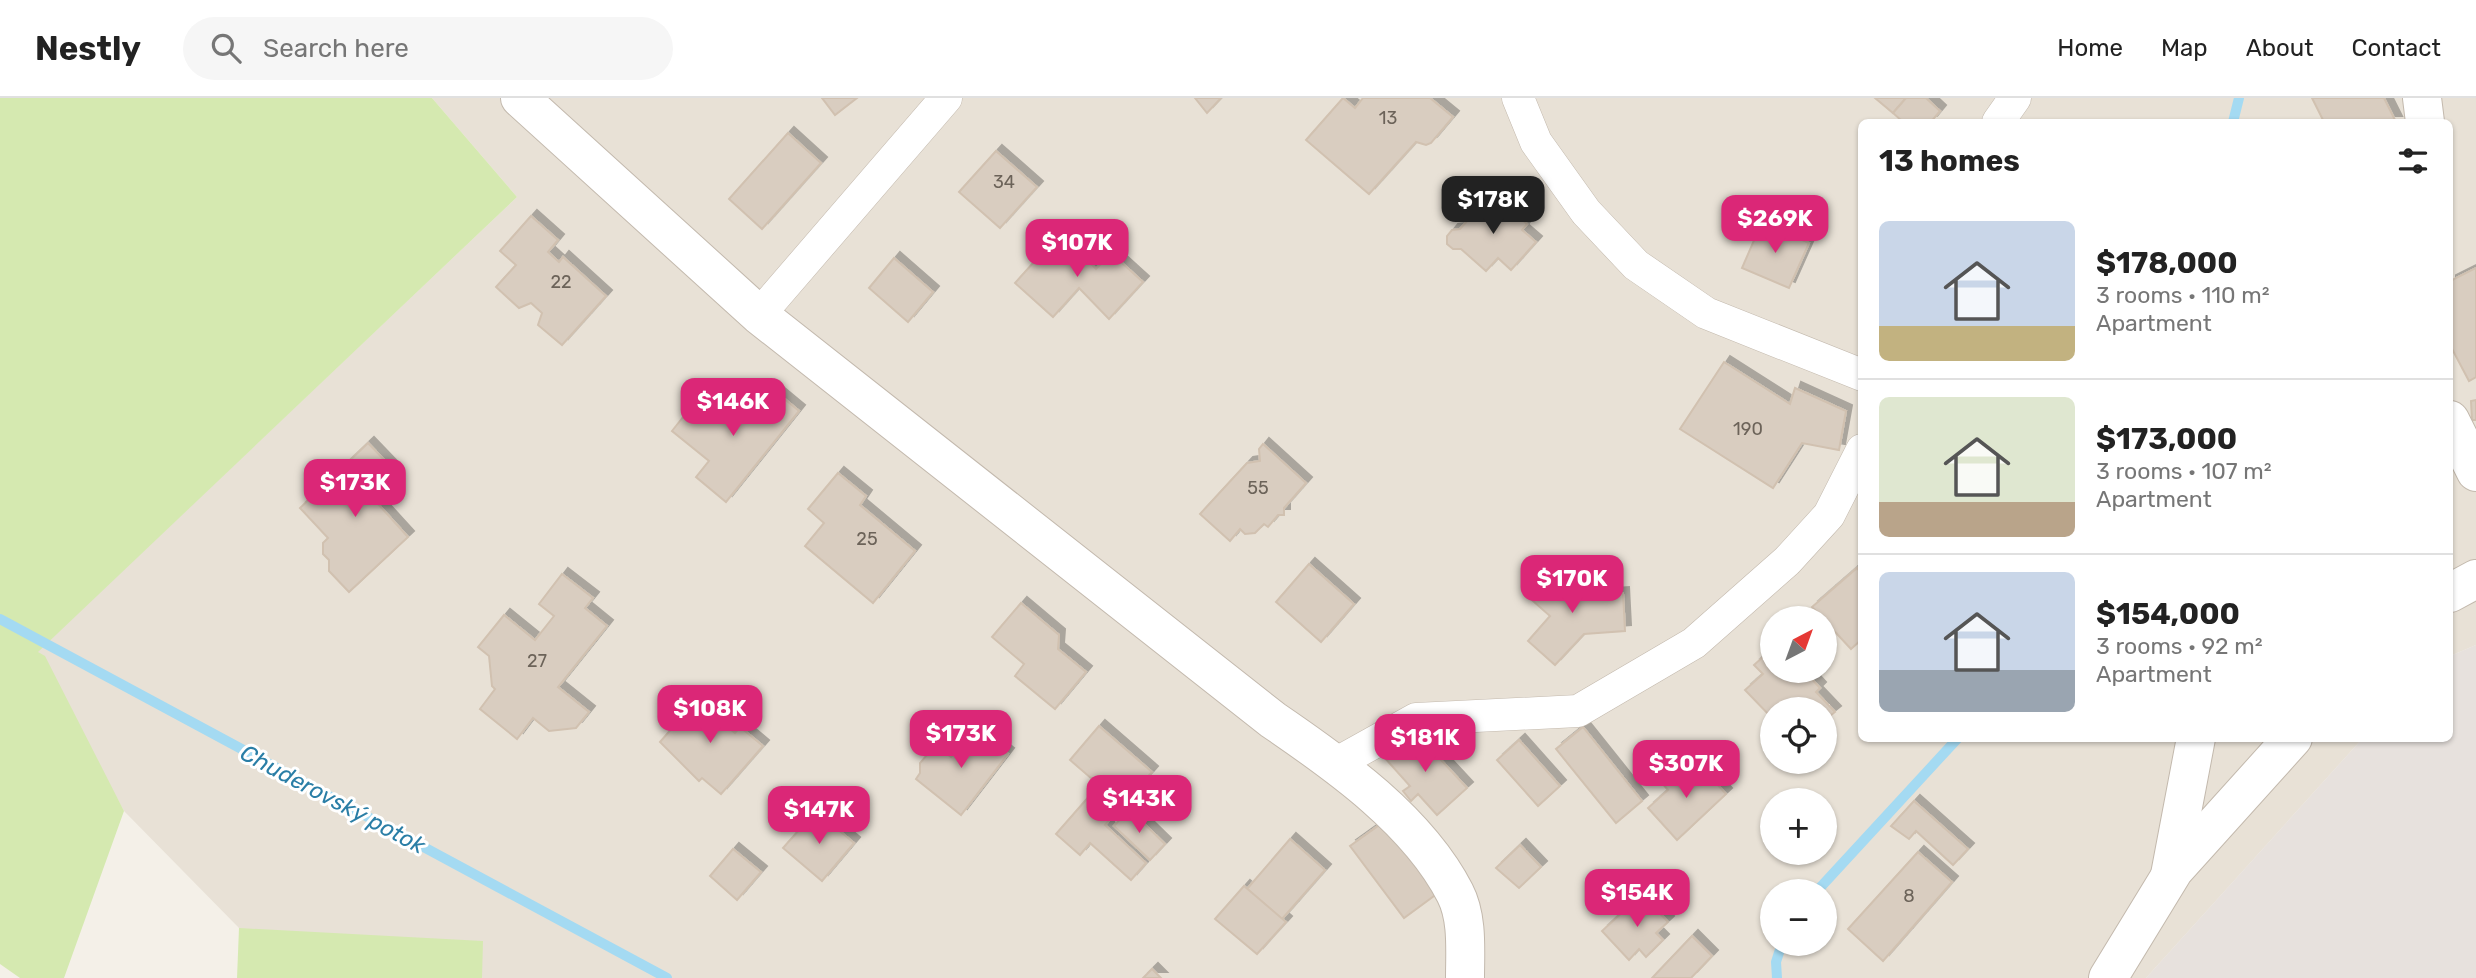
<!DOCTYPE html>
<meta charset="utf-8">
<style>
:root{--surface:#fff;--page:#f6f6f6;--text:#222;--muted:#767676;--line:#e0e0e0;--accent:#db2777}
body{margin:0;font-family:Rubik,sans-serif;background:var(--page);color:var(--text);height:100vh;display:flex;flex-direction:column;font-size:26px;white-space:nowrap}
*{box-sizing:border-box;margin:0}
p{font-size:23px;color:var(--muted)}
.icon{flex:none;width:38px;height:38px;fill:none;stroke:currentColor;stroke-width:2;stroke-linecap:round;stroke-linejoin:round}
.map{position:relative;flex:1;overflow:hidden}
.side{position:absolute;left:1858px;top:21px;width:595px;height:623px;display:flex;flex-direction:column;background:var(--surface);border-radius:10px;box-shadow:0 2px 5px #0004}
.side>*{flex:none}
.needle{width:46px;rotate:41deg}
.controls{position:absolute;left:1760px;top:508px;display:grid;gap:14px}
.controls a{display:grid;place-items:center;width:77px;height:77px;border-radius:50%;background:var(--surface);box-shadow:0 2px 5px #0004;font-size:35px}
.price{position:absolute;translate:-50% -60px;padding:0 16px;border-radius:14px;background:var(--accent);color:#fff;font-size:23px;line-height:46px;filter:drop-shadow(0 2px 4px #0008)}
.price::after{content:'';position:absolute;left:50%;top:42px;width:21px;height:16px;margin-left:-10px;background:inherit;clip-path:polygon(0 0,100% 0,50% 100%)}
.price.on{background:#222;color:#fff}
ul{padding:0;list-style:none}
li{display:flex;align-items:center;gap:21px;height:175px;padding:0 21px}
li+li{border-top:2px solid var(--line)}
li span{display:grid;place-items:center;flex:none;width:196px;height:140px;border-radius:10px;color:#555}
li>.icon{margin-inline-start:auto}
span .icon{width:84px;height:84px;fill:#fffc;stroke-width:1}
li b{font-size:30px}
h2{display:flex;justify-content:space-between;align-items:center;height:84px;padding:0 21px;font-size:30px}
header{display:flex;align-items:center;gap:42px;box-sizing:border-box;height:98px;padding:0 35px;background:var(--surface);border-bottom:2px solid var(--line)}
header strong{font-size:33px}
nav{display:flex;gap:38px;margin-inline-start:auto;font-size:24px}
.search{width:490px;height:63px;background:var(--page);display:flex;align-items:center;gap:18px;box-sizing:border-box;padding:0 24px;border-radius:38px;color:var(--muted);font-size:26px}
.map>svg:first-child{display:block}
.residential{fill:#e8e1d6;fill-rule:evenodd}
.industrial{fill:#e7e1dd}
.green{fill:#d5e9b0}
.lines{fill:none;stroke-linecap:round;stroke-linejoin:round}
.stream{stroke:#a4daf2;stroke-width:10}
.building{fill:#d9cdc0;stroke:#d1c1b0;stroke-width:2;filter:url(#shadow)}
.minor-casing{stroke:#c3b9ad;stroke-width:33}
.tertiary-casing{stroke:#c3b9ad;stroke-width:40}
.minor{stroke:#fff;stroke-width:32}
.tertiary{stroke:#fff;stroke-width:38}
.labels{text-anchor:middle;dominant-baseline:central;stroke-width:6;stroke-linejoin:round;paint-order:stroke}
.number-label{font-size:18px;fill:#6c6359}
.water-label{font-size:23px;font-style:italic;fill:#2a7ea6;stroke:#fff}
</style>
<header>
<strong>Nestly</strong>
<div class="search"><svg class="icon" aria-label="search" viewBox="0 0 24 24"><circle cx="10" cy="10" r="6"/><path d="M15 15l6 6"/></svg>Search here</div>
<nav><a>Home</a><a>Map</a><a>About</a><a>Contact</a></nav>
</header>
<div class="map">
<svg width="2476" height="880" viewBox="0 0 2476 880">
<defs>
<filter id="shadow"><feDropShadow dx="6" dy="-6" stdDeviation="0" flood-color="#0004"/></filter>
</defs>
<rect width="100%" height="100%" fill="#f4f0e8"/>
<path class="residential" d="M 432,0 L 2476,0 L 2476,547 L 2450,558 L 2450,24 L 1862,24 L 1862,640 L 2362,641 L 2146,880 L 242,880 L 239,830 L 124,713 L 37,554 L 517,99 ZM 1773,520 L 1825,520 L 1825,572 L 1773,572 ZM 1773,611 L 1825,611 L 1825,663 L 1773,663 ZM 1773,702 L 1825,702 L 1825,754 L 1773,754 ZM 1773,793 L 1825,793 L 1825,845 L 1773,845 Z"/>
<path class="industrial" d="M 2476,547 L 2476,880 L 2146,880 L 2362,641 L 2450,640 L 2450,558 Z"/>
<g class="green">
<path d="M 0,0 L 432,0 L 517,99 L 38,554 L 45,558 L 124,713 L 64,880 L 20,880 L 0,866 Z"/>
<path d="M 239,830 L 483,843 L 482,880 L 237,880 Z"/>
</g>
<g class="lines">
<g class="stream">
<path d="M 2233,24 L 2239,0"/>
<path d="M 0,521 L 667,880"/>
<path d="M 1817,793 L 1958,640"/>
<path d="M 1777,880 L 1776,864 L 1782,845"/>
</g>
</g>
<g class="building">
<path d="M 822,0 L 857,0 L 835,17 Z"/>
<path d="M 1195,0 L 1221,0 L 1207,15 Z"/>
<path d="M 1343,0 L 1355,10 L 1363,0 L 1430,0 L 1453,19 L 1431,45 L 1426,47 L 1416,44 L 1369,96 L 1306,42 Z"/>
<path d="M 1875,0 L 1906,0 L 1893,15 Z"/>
<path d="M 1906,0 L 1926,0 L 1940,13 L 1931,24 L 1903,24 L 1893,15 Z"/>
<path d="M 2312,0 L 2384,0 L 2396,24 L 2324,24 Z"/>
<path d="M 788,35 L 821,65 L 762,131 L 729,101 Z"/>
<path d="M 996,53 L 1037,89 L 1000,130 L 959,94 Z"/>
<path d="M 1492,95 L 1527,126 L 1522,132 L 1536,144 L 1511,172 L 1498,160 L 1486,173 L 1461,151 L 1453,151 L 1447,146 L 1447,138 L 1452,132 L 1460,131 Z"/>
<path d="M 531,118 L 558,142 L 548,154 L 559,164 L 563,159 L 606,198 L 562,247 L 538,227 L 542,215 L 531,205 L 519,210 L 496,189 L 516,167 L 500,153 Z"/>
<path d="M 1762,124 L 1809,145 L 1789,190 L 1742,170 Z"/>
<path d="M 1061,134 L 1096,171 L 1111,155 L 1143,184 L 1109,221 L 1079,190 L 1053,219 L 1015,185 Z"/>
<path d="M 894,160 L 933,194 L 908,224 L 869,190 Z"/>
<path d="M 2476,170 L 2476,279 L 2469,283 L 2450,247 L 2450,183 Z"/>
<path d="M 1724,264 L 1790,306 L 1795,290 L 1846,313 L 1839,352 L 1802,345 L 1773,390 L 1680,331 Z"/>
<path d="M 769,288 L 799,313 L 726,404 L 696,379 L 709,363 L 672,333 L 703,294 L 741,324 Z"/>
<path d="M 2476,302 L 2476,322 L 2472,322 L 2471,303 Z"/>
<path d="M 368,345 L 393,371 L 368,395 L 408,439 L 349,494 L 329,473 L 329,462 L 323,456 L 323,445 L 328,440 L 300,410 Z"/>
<path d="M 1263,346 L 1306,385 L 1284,410 L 1284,417 L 1278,417 L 1268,429 L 1264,426 L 1255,435 L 1245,436 L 1240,431 L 1230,443 L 1200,416 L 1247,365 L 1260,363 L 1259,351 Z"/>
<path d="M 838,375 L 866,398 L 860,407 L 915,453 L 873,505 L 805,448 L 824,425 L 808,411 Z"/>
<path d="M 1309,466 L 1354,506 L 1321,544 L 1276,504 Z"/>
<path d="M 1550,468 L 1581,498 L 1623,495 L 1625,533 L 1584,536 L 1555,567 L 1528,543 L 1550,518 L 1525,496 Z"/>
<path d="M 1857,470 L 1862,476 L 1862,541 L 1851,551 L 1812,509 Z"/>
<path d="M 562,476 L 593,500 L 585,510 L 607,528 L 558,589 L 589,614 L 576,630 L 549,633 L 533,620 L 517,641 L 480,611 L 495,591 L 492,588 L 489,558 L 478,549 L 504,517 L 535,542 L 554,518 L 539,506 Z"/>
<path d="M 1021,505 L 1059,537 L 1058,551 L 1086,574 L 1055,611 L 1015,578 L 1024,566 L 992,539 Z"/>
<path d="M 1773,550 L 1773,572 L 1796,572 L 1804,581 L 1808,577 L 1820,590 L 1816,594 L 1835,614 L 1825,622 L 1825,611 L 1773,611 L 1773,621 L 1745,592 L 1763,576 L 1754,567 Z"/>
<path d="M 702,596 L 724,615 L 718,621 L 735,635 L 740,629 L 763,648 L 721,696 L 702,680 L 699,683 L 660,644 Z"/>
<path d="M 1099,628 L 1152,674 L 1105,727 L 1146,765 L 1131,782 L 1090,745 L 1080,757 L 1056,736 L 1099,687 L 1070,662 Z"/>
<path d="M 974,629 L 1008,656 L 961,717 L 916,681 L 920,675 L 920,665 L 926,658 L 940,650 L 951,659 Z"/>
<path d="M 1583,629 L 1642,703 L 1616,725 L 1556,651 Z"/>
<path d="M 1416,635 L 1467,690 L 1437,717 L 1418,696 L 1411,703 L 1403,693 L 1410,688 L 1383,658 Z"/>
<path d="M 1519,642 L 1560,688 L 1538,708 L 1497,662 Z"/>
<path d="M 1698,665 L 1726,696 L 1677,742 L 1648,710 L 1668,692 L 1662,685 L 1674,674 L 1680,681 Z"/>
<path d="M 1914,703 L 1968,751 L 1953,767 L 1916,733 L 1909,741 L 1891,728 Z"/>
<path d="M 1129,711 L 1165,746 L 1150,762 L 1114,728 Z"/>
<path d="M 816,713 L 854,745 L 822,783 L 783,750 Z"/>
<path d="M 1385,723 L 1438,795 L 1404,820 L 1350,748 Z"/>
<path d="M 1290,741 L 1325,772 L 1282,821 L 1247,791 Z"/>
<path d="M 1520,747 L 1541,769 L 1519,790 L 1496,770 Z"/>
<path d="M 733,751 L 761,774 L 737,802 L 710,778 Z"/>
<path d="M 1918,754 L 1952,784 L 1883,863 L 1848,831 Z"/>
<path d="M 1244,788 L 1286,824 L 1257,856 L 1215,821 Z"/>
<path d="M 1642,796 L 1668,824 L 1656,835 L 1663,842 L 1646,859 L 1639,851 L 1629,862 L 1602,833 Z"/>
<path d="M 1692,838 L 1712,858 L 1691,880 L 1652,880 Z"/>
<path d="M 1152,871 L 1161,880 L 1143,880 Z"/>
</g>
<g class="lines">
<g class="minor-casing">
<g id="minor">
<path d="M 1518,0 L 1536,44 L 1586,114 L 1636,167 L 1706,215 L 1862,277"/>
<path d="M 1998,24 L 2015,0"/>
<path d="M 759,217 L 946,0"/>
<path d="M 1337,665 L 1416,621 L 1578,613 L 1694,545 L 1787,463 L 1829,417 L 1862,352"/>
</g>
</g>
<g class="tertiary-casing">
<g id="tertiary">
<path d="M 520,0 L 759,217 L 1273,622 C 1339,667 1418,723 1455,795 C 1468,820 1465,853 1465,880"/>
<path d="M 2422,0 L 2425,24"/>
<path d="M 2450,322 L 2476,374"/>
<path d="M 2450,495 L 2476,481"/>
<path d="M 2170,777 L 2196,640"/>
<path d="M 2108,880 L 2174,772 L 2293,640"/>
</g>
</g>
<use href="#minor" class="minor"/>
<use href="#tertiary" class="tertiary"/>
</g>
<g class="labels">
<g class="number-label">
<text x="1388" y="20">13</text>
<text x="1004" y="84">34</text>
<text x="561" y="184">22</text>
<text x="1748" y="331">190</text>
<text x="1258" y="390">55</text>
<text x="867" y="441">25</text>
<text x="537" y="563">27</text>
<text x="1909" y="798">8</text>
</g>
<g class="water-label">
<text transform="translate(333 701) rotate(28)">Chuderovský potok</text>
</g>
</g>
</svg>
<div class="controls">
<a><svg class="needle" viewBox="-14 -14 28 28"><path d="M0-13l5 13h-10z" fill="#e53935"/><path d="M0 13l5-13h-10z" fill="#767676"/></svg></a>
<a><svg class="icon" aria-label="locate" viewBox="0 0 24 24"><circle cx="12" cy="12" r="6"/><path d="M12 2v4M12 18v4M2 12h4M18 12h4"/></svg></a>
<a>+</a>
<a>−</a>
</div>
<b class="price on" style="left:1493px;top:138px">$178K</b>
<b class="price" style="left:1775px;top:157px">$269K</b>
<b class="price" style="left:1077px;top:181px">$107K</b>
<b class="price" style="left:733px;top:340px">$146K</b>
<b class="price" style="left:355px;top:421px">$173K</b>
<b class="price" style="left:1572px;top:517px">$170K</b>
<b class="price" style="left:710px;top:647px">$108K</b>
<b class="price" style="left:961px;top:672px">$173K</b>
<b class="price" style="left:1425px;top:676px">$181K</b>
<b class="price" style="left:1686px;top:702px">$307K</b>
<b class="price" style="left:1139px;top:737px">$143K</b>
<b class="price" style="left:819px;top:748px">$147K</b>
<b class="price" style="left:1637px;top:831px">$154K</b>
<section class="side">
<h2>13 homes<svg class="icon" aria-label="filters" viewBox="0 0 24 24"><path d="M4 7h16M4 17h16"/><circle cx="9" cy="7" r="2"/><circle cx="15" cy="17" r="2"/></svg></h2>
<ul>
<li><span style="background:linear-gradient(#c9d6e8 75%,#c2b280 0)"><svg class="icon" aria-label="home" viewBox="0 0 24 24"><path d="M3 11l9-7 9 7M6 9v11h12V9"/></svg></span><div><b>$178,000</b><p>3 rooms · 110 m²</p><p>Apartment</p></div></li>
<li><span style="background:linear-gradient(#dfe7d0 75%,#b9a48a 0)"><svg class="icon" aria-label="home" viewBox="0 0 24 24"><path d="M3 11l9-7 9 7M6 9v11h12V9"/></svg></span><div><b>$173,000</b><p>3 rooms · 107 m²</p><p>Apartment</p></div></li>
<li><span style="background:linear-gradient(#c9d6e8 70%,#9aa5b1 0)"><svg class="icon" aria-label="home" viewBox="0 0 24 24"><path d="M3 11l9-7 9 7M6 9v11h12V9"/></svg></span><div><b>$154,000</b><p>3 rooms · 92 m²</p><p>Apartment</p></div></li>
</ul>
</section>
</div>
